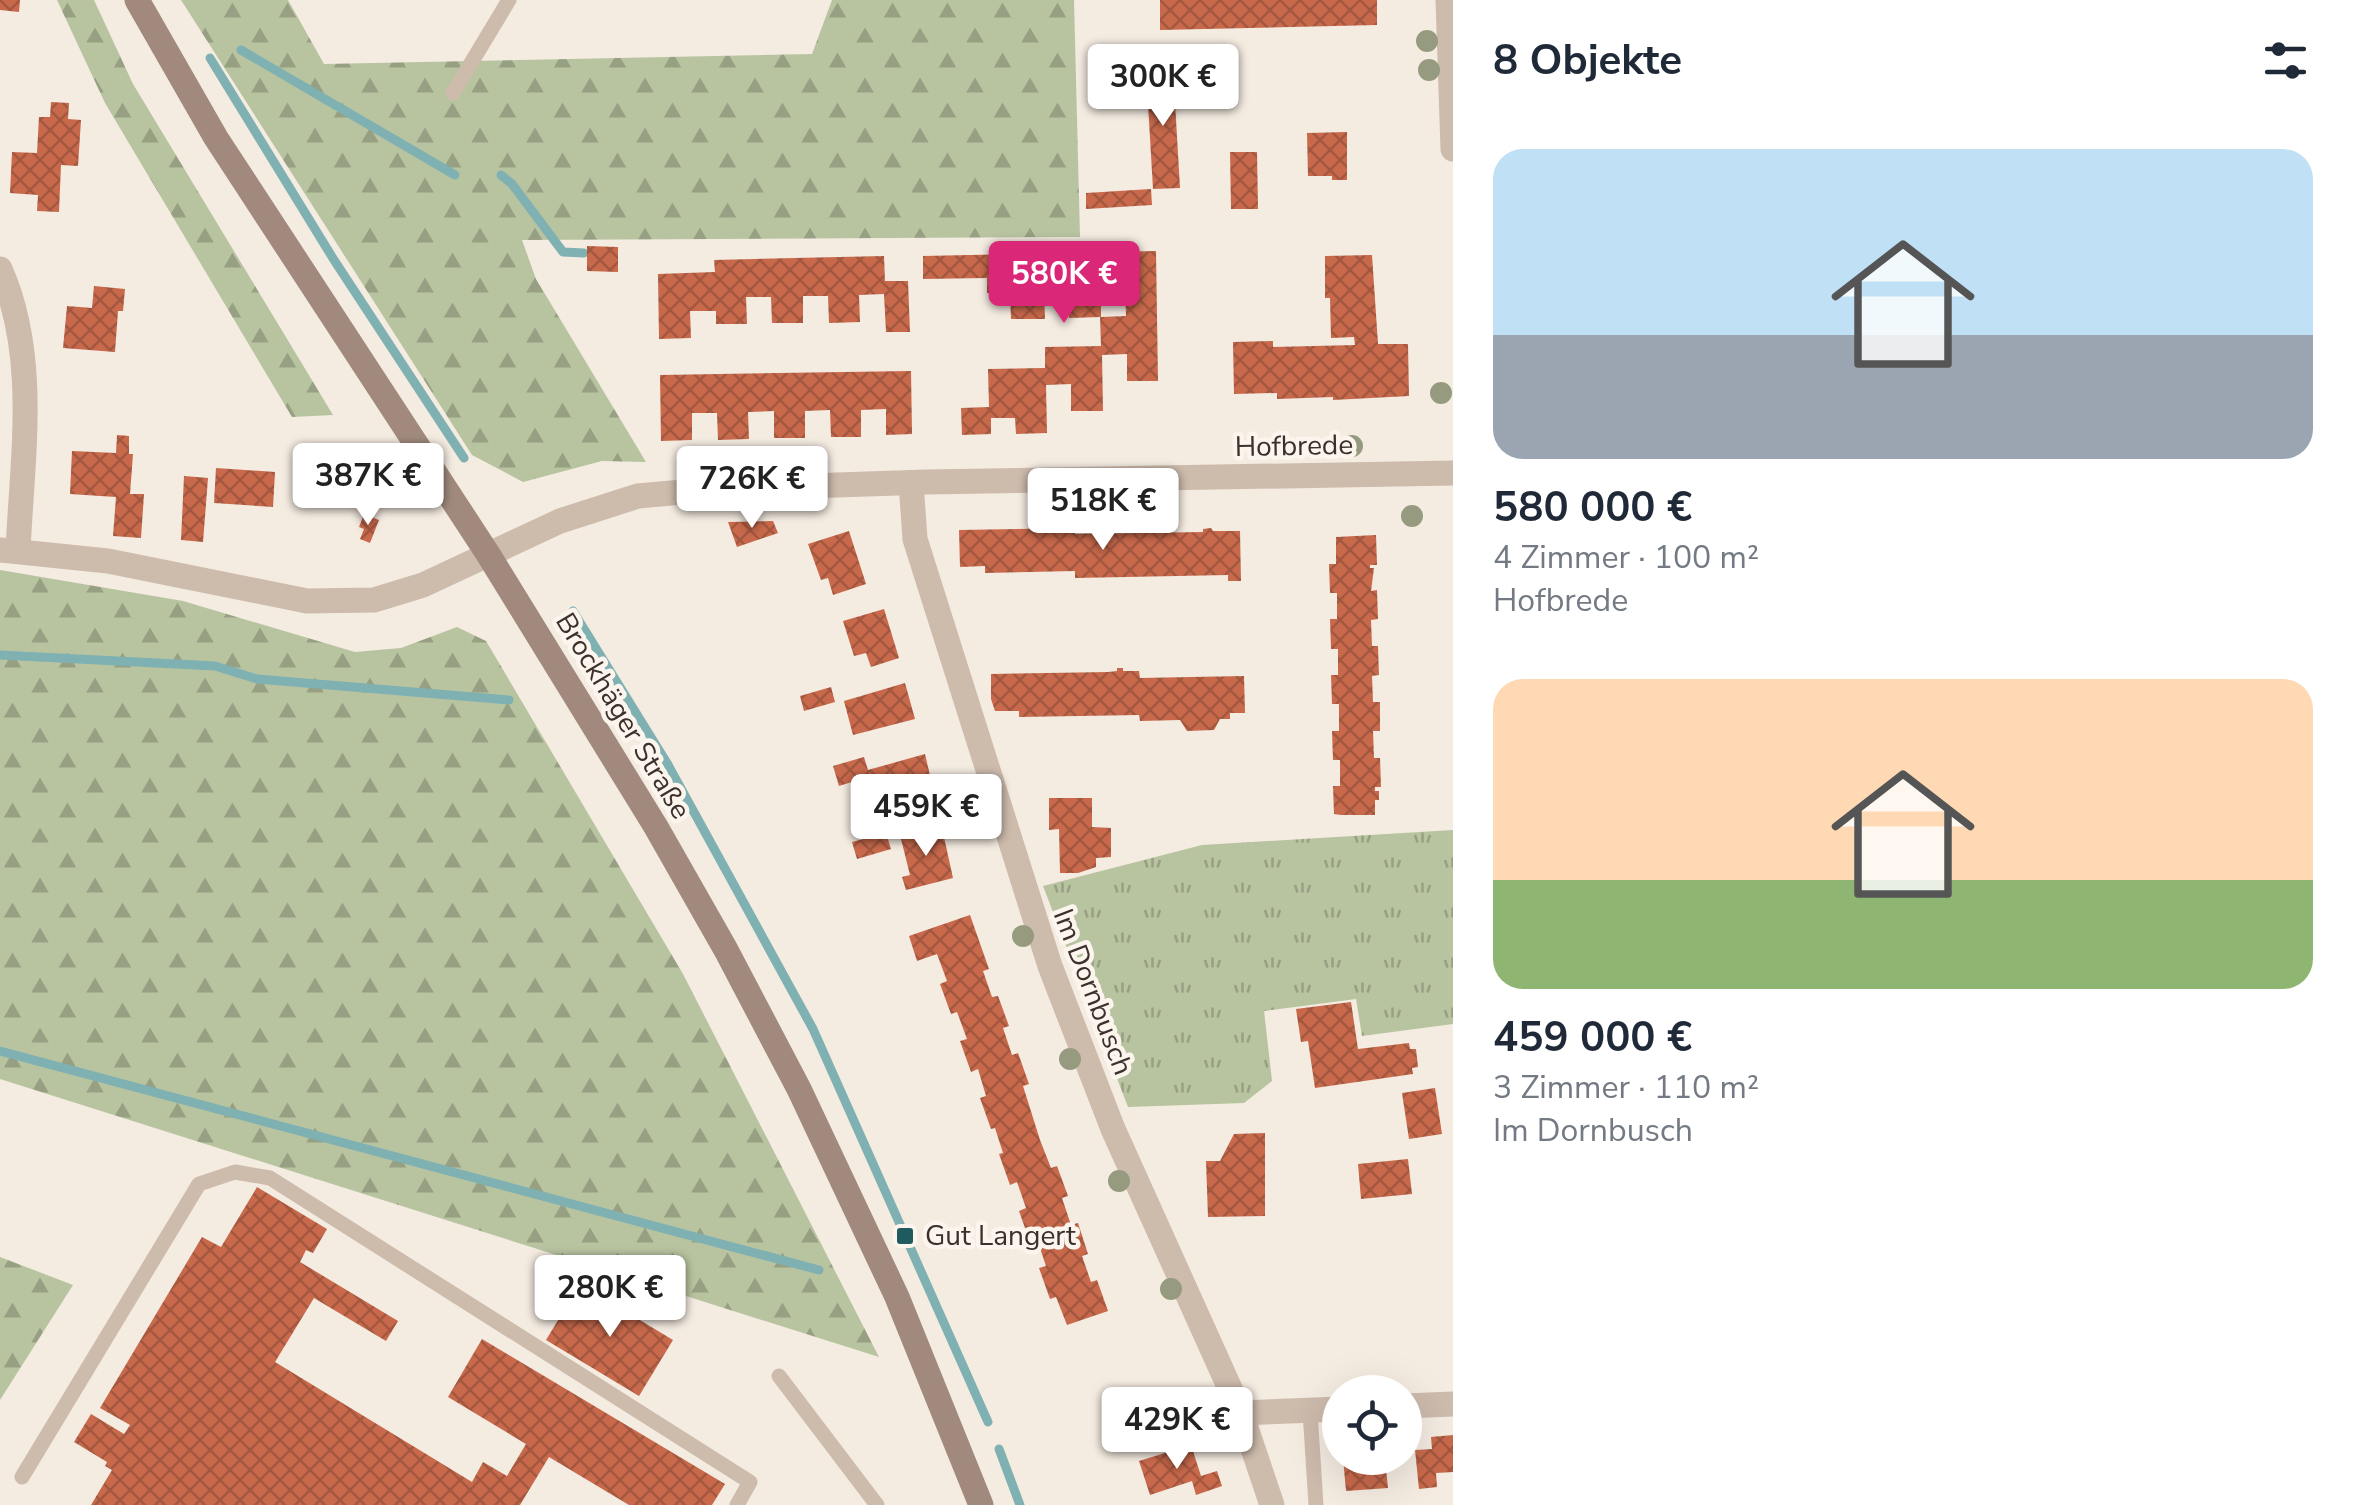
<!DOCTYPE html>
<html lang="de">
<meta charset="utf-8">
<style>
:root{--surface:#fff;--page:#f6f6f7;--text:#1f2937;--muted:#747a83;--accent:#db2777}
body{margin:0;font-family:"Nunito Sans",sans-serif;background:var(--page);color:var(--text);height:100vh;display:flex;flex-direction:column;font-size:38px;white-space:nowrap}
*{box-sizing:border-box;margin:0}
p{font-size:32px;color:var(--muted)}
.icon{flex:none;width:55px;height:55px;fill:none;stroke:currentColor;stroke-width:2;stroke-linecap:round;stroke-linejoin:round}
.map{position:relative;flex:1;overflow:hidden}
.sheet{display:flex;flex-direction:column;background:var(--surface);width:900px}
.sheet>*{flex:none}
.controls{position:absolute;left:1322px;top:1375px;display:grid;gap:20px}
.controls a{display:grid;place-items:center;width:100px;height:100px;border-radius:50%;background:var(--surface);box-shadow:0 10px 40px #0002;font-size:50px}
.price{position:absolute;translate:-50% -85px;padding:0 22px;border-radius:10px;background:#fff;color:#222;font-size:32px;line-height:65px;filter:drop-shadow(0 2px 5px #0008)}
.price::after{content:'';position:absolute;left:50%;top:60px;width:30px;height:22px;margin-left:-15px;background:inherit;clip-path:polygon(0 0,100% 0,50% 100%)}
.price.on{background:var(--accent);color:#fff}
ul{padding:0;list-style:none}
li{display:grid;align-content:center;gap:20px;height:530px;padding:0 40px}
li span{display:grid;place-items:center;height:310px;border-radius:30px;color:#555}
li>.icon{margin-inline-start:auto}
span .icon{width:180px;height:180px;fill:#fffc;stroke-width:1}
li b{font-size:42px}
h2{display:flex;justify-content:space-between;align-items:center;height:120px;padding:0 40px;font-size:42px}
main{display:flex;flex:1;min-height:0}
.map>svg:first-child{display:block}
.grass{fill:url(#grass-tufts)}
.forest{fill:url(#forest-firs)}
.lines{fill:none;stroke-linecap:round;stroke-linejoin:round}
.stream{stroke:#7fb0b2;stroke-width:9}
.building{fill:url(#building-cross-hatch);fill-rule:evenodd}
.service{stroke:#cdbbac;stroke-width:15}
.minor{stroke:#cdbbac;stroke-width:25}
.secondary{stroke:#a18a7d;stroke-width:25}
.tree{fill:#969b7f}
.poi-dot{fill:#1f5a5e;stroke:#fbf5ee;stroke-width:4}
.labels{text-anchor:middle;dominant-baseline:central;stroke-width:9;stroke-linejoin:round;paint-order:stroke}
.street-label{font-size:28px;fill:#3b302b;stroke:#fbf5ee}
.poi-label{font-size:28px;fill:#3b302b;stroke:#fbf5ee;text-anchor:start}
</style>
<main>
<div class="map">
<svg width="1453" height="1505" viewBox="0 0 1453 1505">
<defs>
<pattern id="grass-tufts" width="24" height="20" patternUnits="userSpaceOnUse" patternTransform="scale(2.5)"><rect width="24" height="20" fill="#b8c4a0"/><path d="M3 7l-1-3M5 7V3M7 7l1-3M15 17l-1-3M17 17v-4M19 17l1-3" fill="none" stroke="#97a083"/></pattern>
<pattern id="forest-firs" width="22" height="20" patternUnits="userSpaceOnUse" patternTransform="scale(2.5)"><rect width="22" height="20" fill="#b8c4a0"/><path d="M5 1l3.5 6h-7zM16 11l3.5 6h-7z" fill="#97a083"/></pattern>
<pattern id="building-cross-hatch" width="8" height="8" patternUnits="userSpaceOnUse" patternTransform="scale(2.5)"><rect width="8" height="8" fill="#c8694b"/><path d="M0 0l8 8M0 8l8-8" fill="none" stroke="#a4573f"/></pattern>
</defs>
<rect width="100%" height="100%" fill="#f4ebe1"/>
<path class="grass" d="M 1453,830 L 1453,1024 L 1362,1036 L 1356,999 L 1264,1011 L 1272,1081 L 1244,1103 L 1128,1107 L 1043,886 L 1202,845 Z"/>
<g class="forest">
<path d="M 57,0 L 94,0 L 133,84 L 333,415 L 292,417 L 105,103 Z"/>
<path d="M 181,0 L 288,0 L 324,64 L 812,54 L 832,0 L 1074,0 L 1080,237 L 522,240 L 536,279 L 646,462 L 602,461 L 523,482 L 472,455 Z"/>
<path d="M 0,570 L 183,601 L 355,652 L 401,648 L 457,627 L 486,641 L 683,974 L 879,1357 L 0,1079 Z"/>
<path d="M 0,1257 L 73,1285 L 0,1400 Z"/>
</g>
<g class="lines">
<g class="stream">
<path d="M 241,50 L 455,175"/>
<path d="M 210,58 L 334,260 L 464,458"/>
<path d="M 501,175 L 512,184 L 563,252 L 584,253"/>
<path d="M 573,611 L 667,763 L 813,1029 L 988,1422"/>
<path d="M 0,655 L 215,666 L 257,679 L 509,700"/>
<path d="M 0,1051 L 819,1270"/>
<path d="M 999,1449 L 1020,1505"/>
</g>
</g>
<g class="building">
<path d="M 0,0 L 20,0 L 19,12 L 0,10 Z"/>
<path d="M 1160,0 L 1377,0 L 1377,25 L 1160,30 Z"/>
<path d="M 1173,68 L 1180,188 L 1153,189 L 1146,70 Z"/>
<path d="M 51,102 L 69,103 L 68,119 L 81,120 L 78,166 L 61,165 L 59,212 L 37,211 L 38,195 L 10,193 L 12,152 L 37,153 L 39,117 L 50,117 Z"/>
<path d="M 1347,132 L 1347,180 L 1332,180 L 1332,176 L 1308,176 L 1307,133 Z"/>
<path d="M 1230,152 L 1257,152 L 1258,209 L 1231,209 Z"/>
<path d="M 1151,189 L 1152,205 L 1086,209 L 1086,193 Z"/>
<path d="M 587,246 L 618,247 L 618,272 L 587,271 Z"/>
<path d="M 1156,251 L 1158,381 L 1127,381 L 1127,354 L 1102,355 L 1103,411 L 1071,411 L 1071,384 L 1046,385 L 1047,433 L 1016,434 L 1015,418 L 991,418 L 991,434 L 962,435 L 961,408 L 989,407 L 988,369 L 1045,368 L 1045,347 L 1101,346 L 1100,317 L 1069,318 L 1068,291 L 1044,292 L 1045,319 L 1011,319 L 1010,293 L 987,293 L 987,278 L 923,279 L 923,256 ZM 1125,290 L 1126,316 L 1101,317 L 1101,291 Z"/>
<path d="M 1372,255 L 1378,344 L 1408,344 L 1409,396 L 1333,400 L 1333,397 L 1277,399 L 1277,393 L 1234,394 L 1233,342 L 1273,341 L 1273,347 L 1355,345 L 1354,337 L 1331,338 L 1330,298 L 1325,298 L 1325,256 Z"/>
<path d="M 884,256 L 885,281 L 908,281 L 910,332 L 886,332 L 884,294 L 859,295 L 860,322 L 829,323 L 828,296 L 803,296 L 803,323 L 772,323 L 771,297 L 746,297 L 747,324 L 716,324 L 716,311 L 690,311 L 691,338 L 659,339 L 658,274 L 715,272 L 714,260 Z"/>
<path d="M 94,286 L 125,289 L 123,311 L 118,311 L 115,352 L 63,348 L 67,306 L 92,308 Z"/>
<path d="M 911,371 L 912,434 L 886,435 L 886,409 L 861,410 L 861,437 L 831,437 L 830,410 L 805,411 L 805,438 L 774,438 L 774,411 L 748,412 L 749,439 L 718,440 L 717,413 L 692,413 L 692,440 L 661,441 L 660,375 Z"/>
<path d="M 117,435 L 129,436 L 129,454 L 133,454 L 130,494 L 144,494 L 141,538 L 113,536 L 116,497 L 70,494 L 72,451 L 116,453 Z"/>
<path d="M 216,468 L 275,472 L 273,507 L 214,503 Z"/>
<path d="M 184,476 L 208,478 L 203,542 L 181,540 Z"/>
<path d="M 364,514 L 379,520 L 370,543 L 360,539 L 364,529 L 359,527 Z"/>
<path d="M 773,521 L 778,533 L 737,547 L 728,522 Z"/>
<path d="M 1075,528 L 1075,534 L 1203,532 L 1203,529 L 1211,528 L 1213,531 L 1240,531 L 1241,581 L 1228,581 L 1228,575 L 1075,578 L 1075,571 L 985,573 L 985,566 L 960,567 L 959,530 Z"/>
<path d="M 849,531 L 866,584 L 833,595 L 828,578 L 821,580 L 808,544 Z"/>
<path d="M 1376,535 L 1377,565 L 1370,565 L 1370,568 L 1374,568 L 1371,591 L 1377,590 L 1378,619 L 1371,620 L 1372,646 L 1378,646 L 1379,675 L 1372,676 L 1373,702 L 1380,702 L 1380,731 L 1373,731 L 1374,758 L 1380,758 L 1381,787 L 1375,787 L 1375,791 L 1379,791 L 1379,800 L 1375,800 L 1375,815 L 1341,815 L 1334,814 L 1333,786 L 1340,786 L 1340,760 L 1333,760 L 1332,731 L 1339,731 L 1339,704 L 1332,704 L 1331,675 L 1338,675 L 1338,649 L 1331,649 L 1330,619 L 1337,619 L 1337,593 L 1330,593 L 1329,564 L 1336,564 L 1336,537 Z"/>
<path d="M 884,609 L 899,658 L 871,667 L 866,653 L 854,656 L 843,621 Z"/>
<path d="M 1117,668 L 1123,668 L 1123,671 L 1139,671 L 1140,678 L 1244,676 L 1245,713 L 1230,713 L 1230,719 L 1220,719 L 1214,730 L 1187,731 L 1180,720 L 1140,721 L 1139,715 L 1019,717 L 1019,711 L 995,711 L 991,699 L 991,674 L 1108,672 L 1117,671 Z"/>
<path d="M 905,683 L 915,719 L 853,735 L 844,701 Z"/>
<path d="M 831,687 L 835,702 L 804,711 L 800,696 Z"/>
<path d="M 925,754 L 936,801 L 894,812 L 889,788 L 871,792 L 868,777 L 839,786 L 833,766 L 864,757 L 868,770 Z"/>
<path d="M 1049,798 L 1092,798 L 1092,827 L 1111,828 L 1111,857 L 1096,858 L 1096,867 L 1078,873 L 1060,873 L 1059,829 L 1049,830 Z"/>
<path d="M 942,828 L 953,878 L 906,890 L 902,877 L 910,875 L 901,839 Z"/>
<path d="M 886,833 L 891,849 L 857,859 L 852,842 Z"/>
<path d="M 970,915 L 989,969 L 983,971 L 992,997 L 998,996 L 1009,1026 L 1003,1028 L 1012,1055 L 1018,1053 L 1029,1084 L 1023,1086 L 1040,1140 L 1051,1168 L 1057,1166 L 1068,1196 L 1062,1198 L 1071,1225 L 1078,1223 L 1088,1254 L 1082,1256 L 1091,1282 L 1097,1280 L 1108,1311 L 1067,1325 L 1056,1297 L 1050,1299 L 1039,1268 L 1046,1266 L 1037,1239 L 1030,1242 L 1019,1211 L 1026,1208 L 1017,1182 L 1010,1185 L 999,1154 L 1003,1153 L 995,1128 L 991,1129 L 980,1098 L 986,1096 L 978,1069 L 971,1072 L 960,1041 L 967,1039 L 957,1012 L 951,1014 L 940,984 L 947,981 L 937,954 L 917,961 L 909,936 Z"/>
<path d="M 1351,1002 L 1358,1049 L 1409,1043 L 1410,1049 L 1416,1049 L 1418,1067 L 1412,1068 L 1413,1074 L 1315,1088 L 1308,1041 L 1301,1042 L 1296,1009 Z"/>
<path d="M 1435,1088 L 1442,1134 L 1409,1139 L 1402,1093 Z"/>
<path d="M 1265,1133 L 1265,1216 L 1208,1217 L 1206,1161 L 1220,1161 L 1234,1134 Z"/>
<path d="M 1408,1159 L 1412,1194 L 1361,1199 L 1358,1164 Z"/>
<path d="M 257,1187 L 327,1229 L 313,1253 L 306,1250 L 300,1262 L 398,1321 L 386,1341 L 314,1298 L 275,1362 L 472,1482 L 483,1462 L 507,1476 L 526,1444 L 448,1397 L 482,1339 L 725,1484 L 712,1505 L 629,1505 L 549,1457 L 520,1505 L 91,1505 L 112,1470 L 105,1466 L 107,1462 L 74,1442 L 91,1414 L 124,1434 L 130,1425 L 100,1408 L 202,1237 L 221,1247 Z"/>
<path d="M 580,1284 L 673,1340 L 639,1396 L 546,1340 Z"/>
<path d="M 1453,1435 L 1453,1472 L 1436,1473 L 1437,1487 L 1419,1489 L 1415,1450 L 1432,1449 L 1431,1437 Z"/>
<path d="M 1191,1445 L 1201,1476 L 1217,1471 L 1222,1486 L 1196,1495 L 1192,1481 L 1150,1495 L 1139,1461 Z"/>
<path d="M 1343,1458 L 1385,1458 L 1388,1488 L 1346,1491 Z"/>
</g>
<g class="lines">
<g class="service">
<path d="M 453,93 L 509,0"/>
<path d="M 779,1376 L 877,1505"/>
<path d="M 1310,1411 L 1316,1505"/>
<path d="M 22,1477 L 199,1184 L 235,1172 L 270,1178 L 750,1482 L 737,1505"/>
</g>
<g class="minor">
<path d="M 1448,0 L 1453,149"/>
<path d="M 0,269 C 39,356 22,458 18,551"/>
<path d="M 911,483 L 915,539 L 1050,966 L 1113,1129 L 1241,1413 L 1272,1505"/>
<path d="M 0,550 L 108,561 L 307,601 L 374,600 L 423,585 L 560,521 L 638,496 L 716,489 L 927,482 L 1453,473"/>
<path d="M 1405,1406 L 1453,1404"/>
<path d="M 1241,1413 L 1340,1409"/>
</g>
<path class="secondary" d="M 137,0 L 216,138 L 488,554 L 656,827 L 726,950 L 799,1089 L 897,1297 L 981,1505"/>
</g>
<g class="tree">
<circle cx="1427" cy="41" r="11"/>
<circle cx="1429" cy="70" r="11"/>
<circle cx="1441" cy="393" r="11"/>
<circle cx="1352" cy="446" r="11"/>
<circle cx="1412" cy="516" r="11"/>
<circle cx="1023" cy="936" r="11"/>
<circle cx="1070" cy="1059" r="11"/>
<circle cx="1119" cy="1181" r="11"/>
<circle cx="1171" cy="1289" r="11"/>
</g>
<rect class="poi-dot" x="895" y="1226" width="20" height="20" rx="5"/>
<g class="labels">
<g class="street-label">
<text transform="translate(1294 446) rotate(-1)">Hofbrede</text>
<text transform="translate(623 716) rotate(59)">Brockhäger Straße</text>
<text transform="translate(1093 992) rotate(69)">Im Dornbusch</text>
</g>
<g class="poi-label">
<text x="925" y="1236">Gut Langert</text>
</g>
</g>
</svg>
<div class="controls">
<a><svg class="icon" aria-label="locate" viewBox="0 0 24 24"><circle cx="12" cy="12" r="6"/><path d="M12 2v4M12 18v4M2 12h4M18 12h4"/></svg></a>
</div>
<b class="price" style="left:1163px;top:129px">300K €</b>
<b class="price on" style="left:1064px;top:326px">580K €</b>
<b class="price" style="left:368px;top:528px">387K €</b>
<b class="price" style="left:752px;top:531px">726K €</b>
<b class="price" style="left:1103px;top:553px">518K €</b>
<b class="price" style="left:926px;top:859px">459K €</b>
<b class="price" style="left:610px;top:1340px">280K €</b>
<b class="price" style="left:1177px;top:1472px">429K €</b>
</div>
<section class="sheet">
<h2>8 Objekte<svg class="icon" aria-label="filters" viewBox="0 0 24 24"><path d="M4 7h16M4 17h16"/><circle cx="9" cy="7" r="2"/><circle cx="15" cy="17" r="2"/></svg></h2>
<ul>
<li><span style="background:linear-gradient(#bfe0f5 60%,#9aa5b1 0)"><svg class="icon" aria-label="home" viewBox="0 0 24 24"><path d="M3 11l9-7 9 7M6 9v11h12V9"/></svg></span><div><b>580 000 €</b><p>4 Zimmer · 100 m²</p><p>Hofbrede</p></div></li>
<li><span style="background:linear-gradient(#ffd9b3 65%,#8fb573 0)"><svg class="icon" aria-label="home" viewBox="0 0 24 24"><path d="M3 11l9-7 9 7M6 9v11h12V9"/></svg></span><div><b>459 000 €</b><p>3 Zimmer · 110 m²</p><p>Im Dornbusch</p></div></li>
</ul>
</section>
</main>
